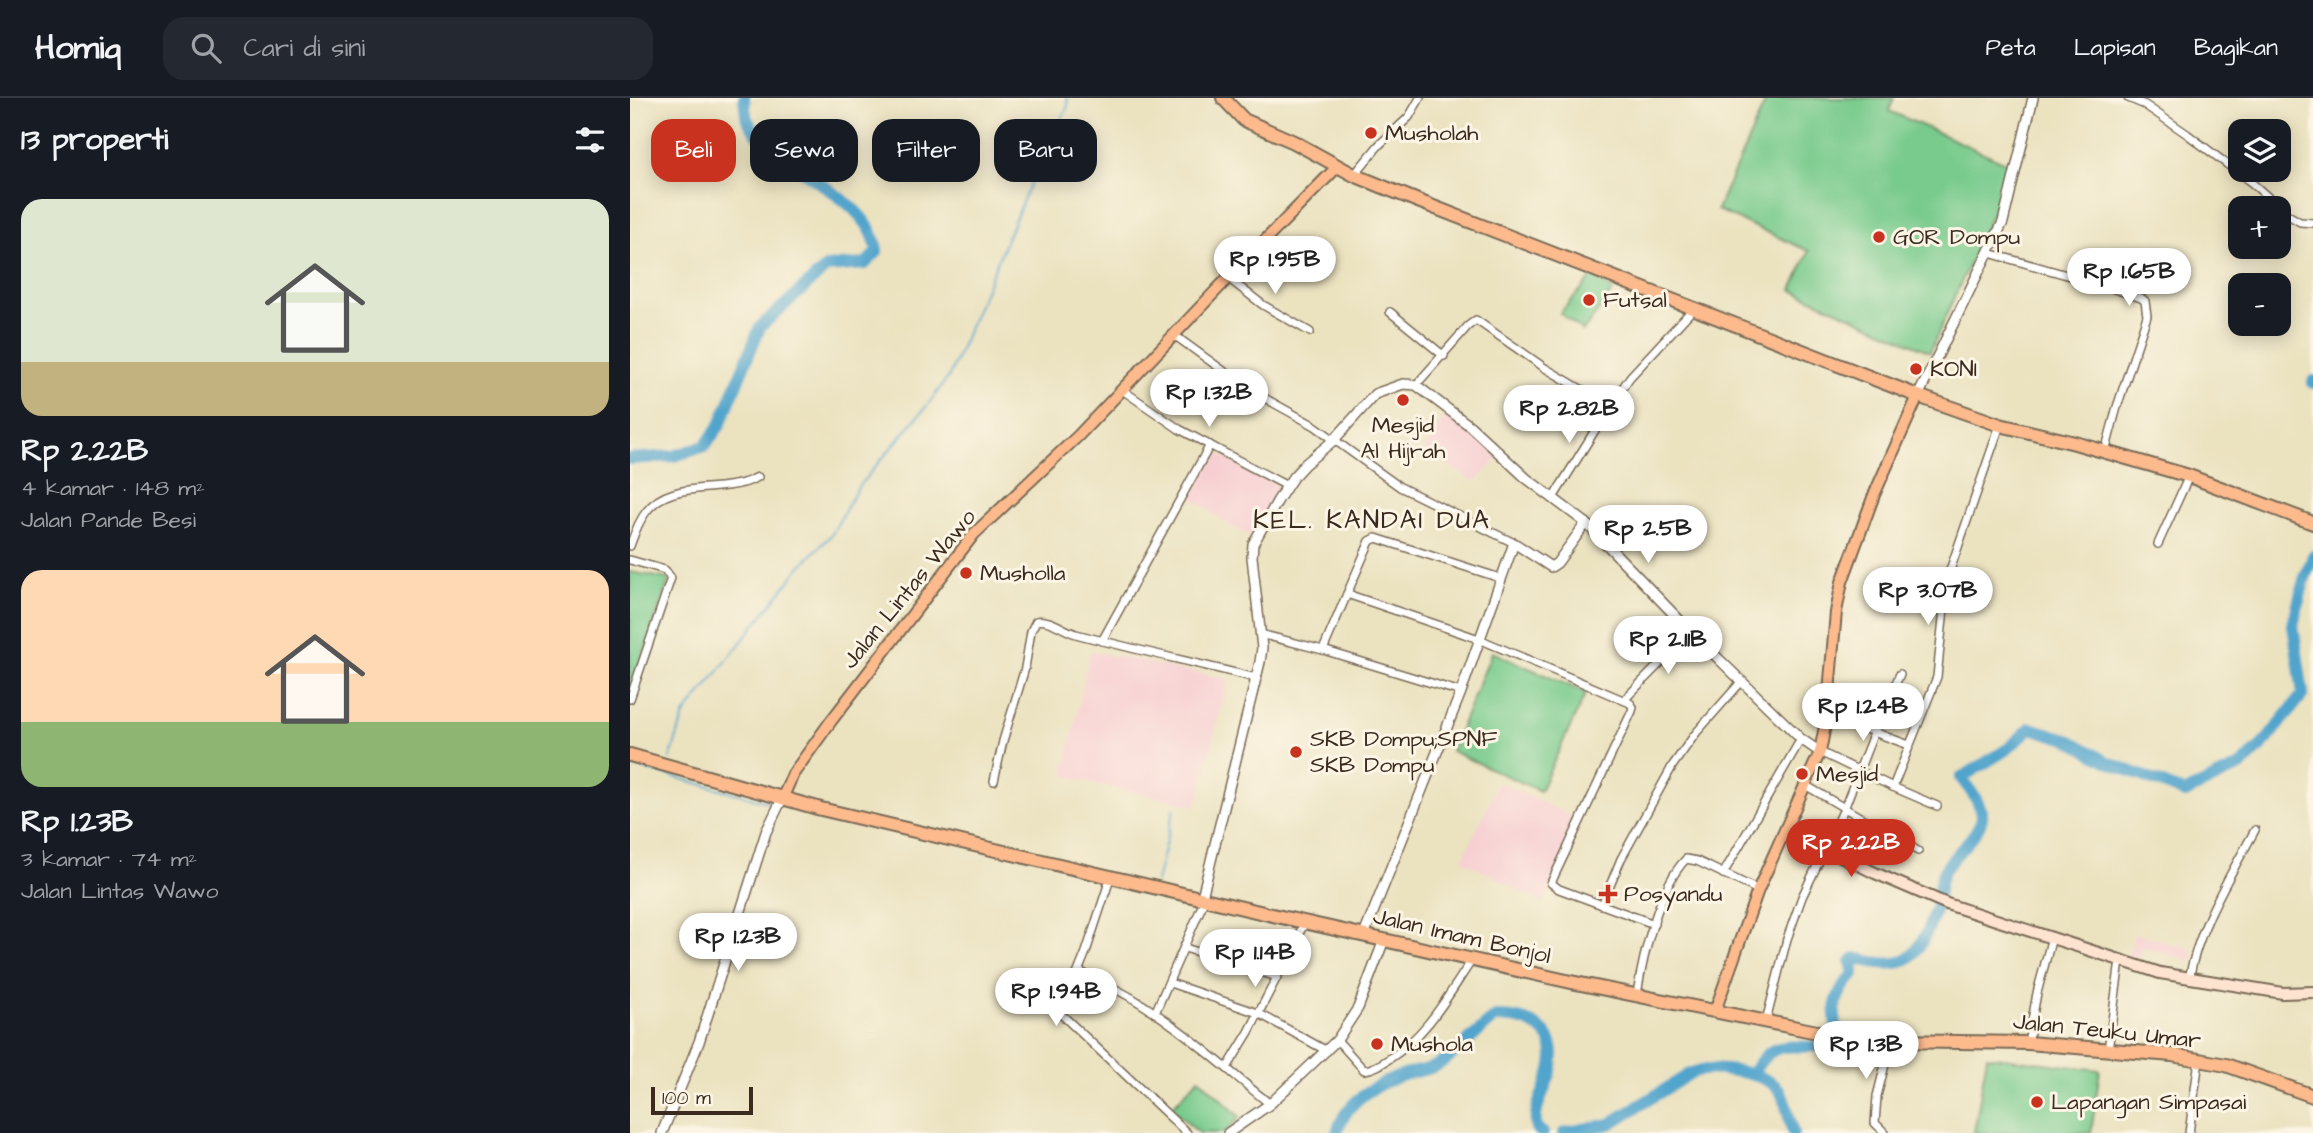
<!DOCTYPE html>
<html lang="id">
<meta charset="utf-8">
<style>
:root{--surface:#171b24;--page:#242831;--text:#f1f3f6;--muted:#9ea1a6;--line:#363941;--accent:#c8321e}
body{margin:0;font-family:"Architects Daughter",sans-serif;background:var(--page);color:var(--text);height:100vh;display:flex;flex-direction:column;font-size:26px;white-space:nowrap}
*{box-sizing:border-box;margin:0}
p{font-size:23px;color:var(--muted)}
.icon{flex:none;width:38px;height:38px;fill:none;stroke:currentColor;stroke-width:2;stroke-linecap:round;stroke-linejoin:round}
.map{position:relative;flex:1;overflow:hidden}
.drawer{display:flex;flex-direction:column;background:var(--surface);width:630px}
.drawer>*{flex:none}
.hud{position:absolute;left:21px;top:21px;width:665px;height:63px;display:flex;gap:14px}
.controls{position:absolute;left:1598px;top:21px;display:grid;gap:14px}
.controls a{display:grid;place-items:center;width:63px;height:63px;border-radius:14px;background:var(--surface);box-shadow:0 4px 18px #0003;font-size:35px}
.scale{position:absolute;left:21px;bottom:18px;width:102px;box-sizing:border-box;padding-left:7px;border:4px solid #3b2a1e;border-top:0;font-size:19px;line-height:24px;white-space:nowrap;color:#3b2a1e;-webkit-text-stroke:5px #fcf5e5;paint-order:stroke}
.price{position:absolute;translate:-50% -60px;padding:0 16px;border-radius:24px;background:#fff;color:#222;font-size:23px;line-height:46px;filter:drop-shadow(0 2px 4px #0008)}
.price::after{content:'';position:absolute;left:50%;top:42px;width:21px;height:16px;margin-left:-10px;background:inherit;clip-path:polygon(0 0,100% 0,50% 100%)}
.price.on{background:var(--accent);color:#fff}
ul{padding:0;list-style:none}
li{display:grid;align-content:center;gap:14px;height:371px;padding:0 21px}
li span{display:grid;place-items:center;height:217px;border-radius:21px;color:#555}
li>.icon{margin-inline-start:auto}
span .icon{width:126px;height:126px;fill:#fffc;stroke-width:1}
li b{font-size:30px}
h2{display:flex;justify-content:space-between;align-items:center;height:84px;padding:0 21px;font-size:30px}
.chip{padding:0 24px;border-radius:21px;background:var(--surface);box-shadow:0 4px 18px #0003;font-size:24px;line-height:63px}
.chip.on{background:var(--accent);color:#fff}
header{display:flex;align-items:center;gap:42px;box-sizing:border-box;height:98px;padding:0 35px;background:var(--surface);border-bottom:2px solid var(--line)}
header strong{font-size:33px}
nav{display:flex;gap:38px;margin-inline-start:auto;font-size:24px}
.search{width:490px;height:63px;background:var(--page);display:flex;align-items:center;gap:18px;box-sizing:border-box;padding:0 24px;border-radius:21px;color:var(--muted);font-size:26px}
main{display:flex;flex:1;min-height:0}
.map>svg:first-child{display:block}
.built{fill:#f7cfd2}
.green{fill:#79cb8d;stroke:#5a7a56;stroke-width:2}
.lines{fill:none;stroke-linecap:round;stroke-linejoin:round}
.stream{stroke:#51a4cc;stroke-width:2}
.river{stroke:#51a4cc;stroke-width:12}
.minor-casing{stroke:#796a57;stroke-width:10}
.tertiary-casing{stroke:#796a57;stroke-width:12}
.secondary-casing{stroke:#796a57;stroke-width:14}
.primary-casing{stroke:#796a57;stroke-width:14}
.trunk-casing{stroke:#796a57;stroke-width:16}
.minor{stroke:#fff;stroke-width:7}
.tertiary{stroke:#fff;stroke-width:9}
.secondary{stroke:#fee3d1;stroke-width:10}
.primary{stroke:#fcba8d;stroke-width:10}
.trunk{stroke:#fcba8d;stroke-width:12}
.poi-dot{fill:#c8321e;stroke:#fcf5e5;stroke-width:2.5}
.labels{text-anchor:middle;dominant-baseline:central;stroke-width:6;stroke-linejoin:round;paint-order:stroke}
.poi-label{font-size:23px;fill:#3b2a1e;stroke:#fcf5e5;text-anchor:start}
.street-label{font-size:23px;fill:#3b2a1e;stroke:#fcf5e5}
.quarter-label{font-size:26px;letter-spacing:2px;fill:#3b2a1e;stroke:#fcf5e5}
</style>
<header>
<strong>Homiq</strong>
<div class="search"><svg class="icon" aria-label="search" viewBox="0 0 24 24"><circle cx="10" cy="10" r="6"/><path d="M15 15l6 6"/></svg>Cari di sini</div>
<nav><a>Peta</a><a>Lapisan</a><a>Bagikan</a></nav>
</header>
<main>
<section class="drawer">
<h2>13 properti<svg class="icon" aria-label="filters" viewBox="0 0 24 24"><path d="M4 7h16M4 17h16"/><circle cx="9" cy="7" r="2"/><circle cx="15" cy="17" r="2"/></svg></h2>
<ul>
<li><span style="background:linear-gradient(#dfe7d0 75%,#c2b280 0)"><svg class="icon" aria-label="home" viewBox="0 0 24 24"><path d="M3 11l9-7 9 7M6 9v11h12V9"/></svg></span><div><b>Rp 2.22B</b><p>4 kamar · 148 m²</p><p>Jalan Pande Besi</p></div></li>
<li><span style="background:linear-gradient(#ffd9b3 70%,#8fb573 0)"><svg class="icon" aria-label="home" viewBox="0 0 24 24"><path d="M3 11l9-7 9 7M6 9v11h12V9"/></svg></span><div><b>Rp 1.23B</b><p>3 kamar · 74 m²</p><p>Jalan Lintas Wawo</p></div></li>
</ul>
</section>
<div class="map">
<svg width="1683" height="1035" viewBox="0 0 1683 1035">
<rect width="100%" height="100%" fill="#fcf5e5"/>
<filter id="ink" filterUnits="userSpaceOnUse"><feTurbulence type="fractalNoise" baseFrequency=".0143" numOctaves="2"/><feDisplacementMap in="SourceGraphic" scale="14" xChannelSelector="R" yChannelSelector="G"/><feConvolveMatrix kernelMatrix="1 2 1 2 8 2 1 2 1" color-interpolation-filters="sRGB"/></filter>
<filter id="wash" filterUnits="userSpaceOnUse"><feTurbulence type="fractalNoise" baseFrequency=".00686" numOctaves="4" result="noise"/><feDisplacementMap in="SourceGraphic" scale="28" xChannelSelector="R" yChannelSelector="G"/><feGaussianBlur stdDeviation="1.57" result="paint"/><feColorMatrix in="noise" values="0 0 0 0 0 0 0 0 0 0 0 0 0 0 0 0 0 1.4 0 .05"/><feComposite in="paint" operator="in"/></filter>
<g filter="url(#wash)">
<rect width="100%" height="100%" fill="#ebe2c0"/>
<g class="built">
<path d="M 819,313 L 869,359 L 845,384 L 793,352 Z"/>
<path d="M 585,354 L 653,389 L 623,439 L 604,430 L 562,400 Z"/>
<path d="M 460,553 L 598,581 L 566,708 L 434,678 Z"/>
<path d="M 869,684 L 951,723 L 914,805 L 832,762 Z"/>
<path d="M 1505,835 L 1564,852 L 1561,863 L 1513,849 L 1508,864 L 1497,861 Z"/>
</g>
<g class="green">
<path d="M 1137,0 L 1264,0 L 1259,13 L 1383,68 L 1300,254 L 1162,192 L 1179,153 L 1087,112 Z"/>
<path d="M 963,178 L 983,193 L 953,233 L 930,215 Z"/>
<path d="M 0,474 L 39,481 L 0,597 Z"/>
<path d="M 862,554 L 956,595 L 910,693 L 821,653 Z"/>
<path d="M 1357,958 L 1470,972 L 1461,1035 L 1344,1035 Z"/>
<path d="M 569,980 L 610,1019 L 594,1035 L 569,1035 L 541,1010 Z"/>
</g>
<g class="lines">
<g class="stream">
<path d="M 40,661 L 54,617 L 171,468 L 202,436 L 228,389 L 296,309 L 319,278 L 399,88 L 438,8 L 437,0"/>
<path d="M 0,667 L 142,705"/>
<path d="M 526,784 L 544,710"/>
</g>
<g class="river">
<path d="M 1683,283 L 1683,285"/>
<path d="M 0,361 L 44,358 L 75,348 L 90,327 L 130,229 L 197,169 L 235,166 L 247,154 C 243,97 143,72 117,21 C 115,15 115,7 114,0"/>
<path d="M 1122,977 C 1148,928 1171,962 1206,941 C 1208,930 1204,922 1205,912 C 1206,898 1215,885 1224,876 L 1221,864 L 1225,860 C 1242,864 1266,871 1281,858 C 1293,847 1301,825 1306,810 C 1309,798 1308,784 1314,773 C 1323,757 1353,733 1352,717 C 1350,703 1339,691 1331,680 L 1379,650 L 1400,630 L 1437,641 L 1478,664 L 1555,695 L 1612,667 L 1637,642 L 1673,596 L 1663,527 L 1674,482 L 1683,458"/>
<path d="M 707,1035 C 715,1002 749,984 780,975 C 788,973 798,972 806,968 C 828,955 845,935 866,919 C 900,919 931,932 921,972 C 916,992 903,1009 906,1030 L 913,1035"/>
<path d="M 934,1035 L 980,1026 L 1061,975 C 1082,967 1136,973 1150,993 C 1157,1004 1159,1022 1163,1035"/>
</g>
</g>
</g>
<g filter="url(#ink)">
<g class="lines">
<g class="minor-casing">
<g id="minor">
<path d="M 1498,0 L 1515,7 L 1557,36 L 1622,85 L 1658,117 L 1670,124 L 1683,125"/>
<path d="M 724,77 L 749,47 L 779,19 L 790,0"/>
<path d="M 1359,155 L 1479,189 L 1511,200 L 1515,203 L 1517,218 L 1487,309 L 1475,354"/>
<path d="M 598,180 L 633,207 L 680,234"/>
<path d="M 760,214 L 814,258"/>
<path d="M 544,237 L 620,292 L 685,328 L 770,389 L 884,445"/>
<path d="M 786,287 L 838,228 L 846,222 L 915,270 L 980,308 L 1000,279 L 1064,210"/>
<path d="M 491,291 L 549,331 L 657,388"/>
<path d="M 923,400 L 980,308"/>
<path d="M 1528,446 L 1559,378"/>
<path d="M 0,448 C 4,437 8,424 16,414 C 37,384 82,394 113,385 C 118,384 123,381 128,379"/>
<path d="M 0,462 L 35,472 L 41,480 L 0,601"/>
<path d="M 717,496 L 740,443 L 746,440 L 870,480"/>
<path d="M 630,536 L 693,552 L 831,594"/>
<path d="M 472,543 L 580,347"/>
<path d="M 693,552 L 717,496 L 849,541 L 1000,605 L 1003,609 L 1002,613 L 921,785 L 929,791 L 1024,826"/>
<path d="M 994,602 L 1043,552 L 1059,532"/>
<path d="M 1197,617 L 1279,647"/>
<path d="M 1190,654 L 1263,689 L 1307,579 L 1317,481 L 1370,327"/>
<path d="M 364,683 L 373,643 L 395,570 L 401,533 L 406,523 C 419,520 433,532 446,536 C 506,552 566,565 626,580"/>
<path d="M 1175,687 L 1288,753"/>
<path d="M 1263,689 L 1307,708"/>
<path d="M 1093,776 L 1171,641"/>
<path d="M 481,778 L 456,854 L 431,916 L 557,1035"/>
<path d="M 972,807 L 991,761 L 1043,667 L 1066,635 L 1112,583"/>
<path d="M 555,850 L 647,879"/>
<path d="M 449,873 C 466,882 485,890 502,900 C 552,930 595,970 640,1006"/>
<path d="M 1559,881 C 1569,827 1599,780 1625,732"/>
<path d="M 540,885 L 628,915 L 697,953"/>
<path d="M 1007,896 C 1013,858 1029,788 1056,761 L 1067,763 L 1128,792"/>
<path d="M 525,915 L 575,801"/>
<path d="M 1136,923 L 1157,841 L 1172,799 L 1214,711 L 1244,634 L 1270,576"/>
<path d="M 707,942 L 734,972 C 744,971 751,966 759,961 C 797,937 817,899 842,862"/>
<path d="M 1398,945 L 1407,895 L 1422,839"/>
<path d="M 1478,952 L 1490,863"/>
<path d="M 597,970 L 619,934 L 675,824"/>
<path d="M 1255,1035 L 1245,1025 L 1247,998 L 1261,943"/>
<path d="M 1559,1035 L 1569,962"/>
</g>
</g>
<g class="tertiary-casing">
<g id="tertiary">
<path d="M 1288,298 L 1373,124 L 1403,0"/>
<path d="M 572,799 L 630,564 L 632,550 L 622,459 L 623,446 L 648,402 L 663,379 L 675,366 L 704,342 L 745,296 L 773,286 L 786,287 L 840,328 L 896,380 L 956,425 L 1059,532 L 1171,641 L 1190,654"/>
<path d="M 734,837 L 831,594 L 884,445 L 921,469 L 927,465 L 956,425"/>
<path d="M 32,1035 L 69,944 L 136,734 L 152,701"/>
<path d="M 598,1035 L 640,1006 L 707,942 L 728,910 L 754,842"/>
</g>
</g>
<g class="secondary-casing">
<path id="secondary" d="M 1156,731 L 1245,775 L 1317,806 L 1530,875 L 1653,895 L 1683,894"/>
</g>
<g class="primary-casing">
<g id="primary">
<path d="M 152,701 L 163,676 L 201,623 L 344,436 L 448,338 L 598,180 L 707,69"/>
<path d="M 1085,913 L 1128,792 L 1190,654 L 1197,617 L 1206,514 L 1212,484 L 1244,397 L 1288,298"/>
</g>
</g>
<g class="trunk-casing">
<g id="trunk">
<path d="M 593,0 L 614,22 L 664,44 L 724,77 L 788,103 L 1288,298 L 1370,327 L 1445,345 L 1559,378 L 1683,425"/>
<path d="M 0,657 L 191,711 L 638,816 L 941,884 L 1187,934 L 1261,943 L 1398,945 L 1542,957 L 1596,967 L 1683,998"/>
</g>
</g>
<use href="#minor" class="minor"/>
<use href="#tertiary" class="tertiary"/>
<use href="#secondary" class="secondary"/>
<use href="#primary" class="primary"/>
<use href="#trunk" class="trunk"/>
</g>
</g>
<g class="poi-dot">
<circle cx="741" cy="35" r="7"/>
<circle cx="1249" cy="139" r="7"/>
<circle cx="959" cy="202" r="7"/>
<circle cx="1286" cy="271" r="7"/>
<circle cx="773" cy="302" r="7"/>
<circle cx="336" cy="475" r="7"/>
<circle cx="666" cy="654" r="7"/>
<circle cx="1172" cy="676" r="7"/>
<path d="M974.5 785.5h7v7h7v7h-7v7h-7v-7h-7v-7h7z"/>
<circle cx="747" cy="946" r="7"/>
<circle cx="1407" cy="1004" r="7"/>
</g>
<g class="labels">
<g class="poi-label">
<text x="755" y="35">Musholah</text>
<text x="1263" y="139">GOR Dompu</text>
<text x="973" y="202">Futsal</text>
<text x="1300" y="271">KONI</text>
<text x="773" y="327" text-anchor="middle">Mesjid<tspan x="773" dy="26">Al Hijrah</tspan></text>
<text x="350" y="475">Musholla</text>
<text x="680" y="641">SKB Dompu;SPNF<tspan x="680" dy="26">SKB Dompu</tspan></text>
<text x="1186" y="676">Mesjid</text>
<text x="994" y="796">Posyandu</text>
<text x="761" y="946">Mushola</text>
<text x="1421" y="1004">Lapangan Simpasai</text>
</g>
<g class="street-label">
<text transform="translate(279 491) rotate(-51)">Jalan Lintas Wawo</text>
<text transform="translate(832 838) rotate(13)">Jalan Imam Bonjol</text>
<text transform="translate(1477 933) rotate(6)">Jalan Teuku Umar</text>
</g>
<g class="quarter-label">
<text x="742" y="422">KEL. KANDAI DUA</text>
</g>
</g>
</svg>
<div class="controls">
<a><svg class="icon" aria-label="layers" viewBox="0 0 24 24"><path d="M12 4l9 5-9 5-9-5zM3 14l9 5 9-5"/></svg></a>
<a>+</a>
<a>−</a>
</div>
<div class="scale">100 m</div>
<b class="price" style="left:645px;top:198px">Rp 1.95B</b>
<b class="price" style="left:1499px;top:210px">Rp 1.65B</b>
<b class="price" style="left:579px;top:331px">Rp 1.32B</b>
<b class="price" style="left:939px;top:347px">Rp 2.82B</b>
<b class="price" style="left:1018px;top:467px">Rp 2.5B</b>
<b class="price" style="left:1298px;top:529px">Rp 3.07B</b>
<b class="price" style="left:1038px;top:578px">Rp 2.11B</b>
<b class="price" style="left:1233px;top:645px">Rp 1.24B</b>
<b class="price on" style="left:1221px;top:781px">Rp 2.22B</b>
<b class="price" style="left:108px;top:875px">Rp 1.23B</b>
<b class="price" style="left:625px;top:891px">Rp 1.14B</b>
<b class="price" style="left:426px;top:930px">Rp 1.94B</b>
<b class="price" style="left:1236px;top:983px">Rp 1.3B</b>
<div class="hud">
<a class="chip on">Beli</a>
<a class="chip">Sewa</a>
<a class="chip">Filter</a>
<a class="chip">Baru</a>
</div>
</div>
</main>
